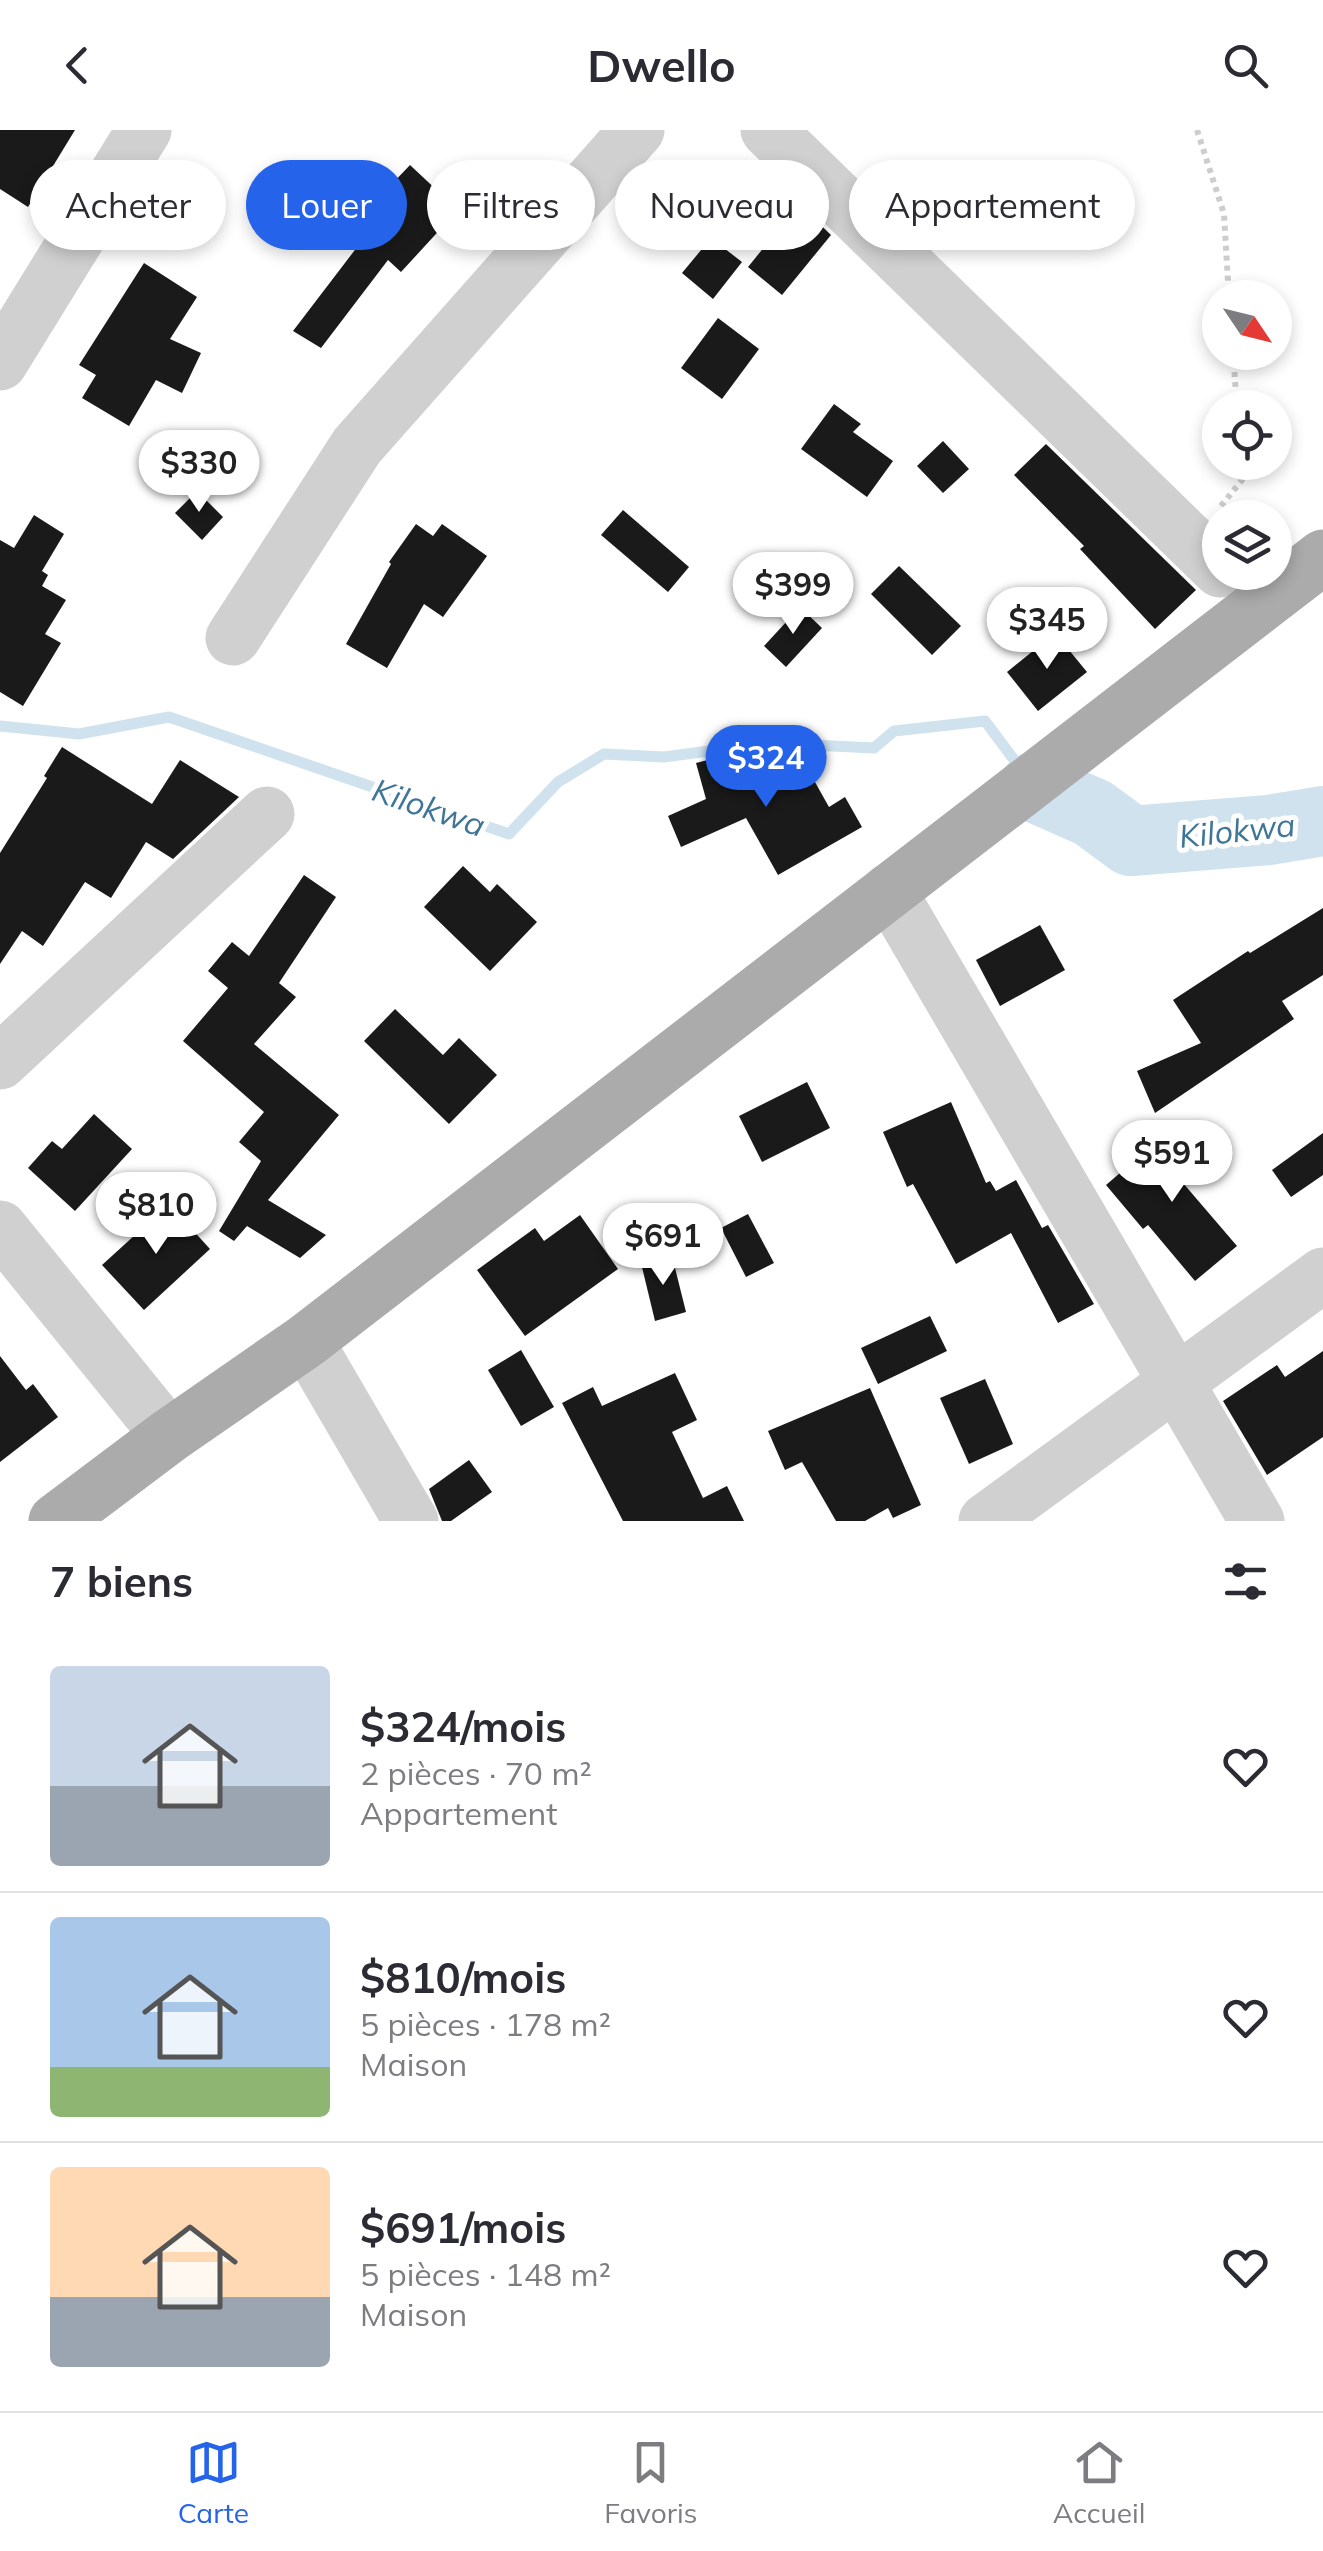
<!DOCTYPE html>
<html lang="fr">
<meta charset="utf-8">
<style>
:root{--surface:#fff;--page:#f7f7f7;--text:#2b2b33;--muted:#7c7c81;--line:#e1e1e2;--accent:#2563eb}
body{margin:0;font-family:Mulish,sans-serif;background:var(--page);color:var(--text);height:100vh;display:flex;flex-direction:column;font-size:38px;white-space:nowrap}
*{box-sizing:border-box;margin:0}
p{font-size:32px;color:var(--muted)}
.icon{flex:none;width:55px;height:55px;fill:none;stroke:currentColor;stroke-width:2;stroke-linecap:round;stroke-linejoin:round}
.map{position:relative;height:1391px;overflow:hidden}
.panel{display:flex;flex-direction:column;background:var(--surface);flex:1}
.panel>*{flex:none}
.guide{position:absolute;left:30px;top:30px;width:1265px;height:90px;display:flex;gap:20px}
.needle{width:65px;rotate:125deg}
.controls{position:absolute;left:1202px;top:150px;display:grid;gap:20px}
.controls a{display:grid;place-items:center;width:90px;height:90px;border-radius:50%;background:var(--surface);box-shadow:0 5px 15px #0003;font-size:50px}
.price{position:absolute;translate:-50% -85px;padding:0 22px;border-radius:35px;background:#fff;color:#222;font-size:32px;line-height:65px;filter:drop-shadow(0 2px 5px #0008)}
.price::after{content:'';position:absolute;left:50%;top:60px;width:30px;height:22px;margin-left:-15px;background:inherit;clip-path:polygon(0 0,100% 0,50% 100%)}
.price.on{background:var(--accent);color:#fff}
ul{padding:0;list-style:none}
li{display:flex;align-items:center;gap:30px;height:250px;padding:0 50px}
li+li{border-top:2px solid var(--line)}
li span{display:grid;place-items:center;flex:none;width:280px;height:200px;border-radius:10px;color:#555}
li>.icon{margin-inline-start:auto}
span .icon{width:120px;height:120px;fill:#fffc;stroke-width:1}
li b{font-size:42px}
h2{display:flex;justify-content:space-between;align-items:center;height:120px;padding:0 50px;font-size:42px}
.tag{padding:0 35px;border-radius:45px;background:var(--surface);box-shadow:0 5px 15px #0003;font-size:35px;line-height:90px}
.tag.on{background:var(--accent);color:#fff}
header{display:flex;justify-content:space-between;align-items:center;height:130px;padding:0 50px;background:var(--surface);font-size:45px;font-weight:700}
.menu{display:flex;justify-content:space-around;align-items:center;height:140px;border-top:2px solid var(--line);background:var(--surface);font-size:28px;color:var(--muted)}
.menu a{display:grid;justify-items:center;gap:5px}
.menu .on{color:var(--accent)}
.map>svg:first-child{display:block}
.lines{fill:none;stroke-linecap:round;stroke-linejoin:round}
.stream{stroke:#cfe2ee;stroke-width:11}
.river{stroke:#cfe2ee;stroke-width:70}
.building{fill:#1a1a1a}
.path{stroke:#cdcdcd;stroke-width:6;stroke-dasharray:5 5;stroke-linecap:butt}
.minor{stroke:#d0d0d0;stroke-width:55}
.major{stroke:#ababab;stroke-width:55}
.labels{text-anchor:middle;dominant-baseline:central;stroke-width:10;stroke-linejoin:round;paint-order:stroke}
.water-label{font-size:32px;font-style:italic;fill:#3f7597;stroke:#fff}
</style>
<header><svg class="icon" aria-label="back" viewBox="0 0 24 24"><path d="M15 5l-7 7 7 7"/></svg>Dwello<svg class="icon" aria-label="search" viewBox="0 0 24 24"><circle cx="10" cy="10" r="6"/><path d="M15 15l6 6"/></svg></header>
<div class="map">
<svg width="1323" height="1391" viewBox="0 0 1323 1391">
<rect width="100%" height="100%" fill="#fff"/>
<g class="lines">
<path class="stream" d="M 0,596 L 79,604 L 169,587 L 509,704 L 558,652 L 604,624 L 664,627 L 769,613 L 874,618 L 894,601 L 985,591 L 1021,639"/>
<path class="river" d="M 1034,657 L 1093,683 L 1131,711 L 1269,700 L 1323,691"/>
</g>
<g class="building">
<path d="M 0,0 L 75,0 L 28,77 L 0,59 Z"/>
<path d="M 410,35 L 458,80 L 401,142 L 388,130 L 321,218 L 293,201 L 364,108 L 352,96 Z"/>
<path d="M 799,74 L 831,105 L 782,165 L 748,137 Z"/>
<path d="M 711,108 L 742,132 L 713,169 L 682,143 Z"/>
<path d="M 144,133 L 197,167 L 170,209 L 201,223 L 182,263 L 156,250 L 129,296 L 82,268 L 96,245 L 79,235 Z"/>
<path d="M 718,188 L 759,219 L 722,269 L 681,238 Z"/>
<path d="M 834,274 L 861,294 L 853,302 L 893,331 L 867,367 L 801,319 Z"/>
<path d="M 943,311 L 969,339 L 943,363 L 917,336 Z"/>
<path d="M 1046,314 L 1196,460 L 1155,499 L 1080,419 L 1084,416 L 1014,345 Z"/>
<path d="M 197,361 L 223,387 L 202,410 L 175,383 Z"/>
<path d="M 623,380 L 689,437 L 668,462 L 601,405 Z"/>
<path d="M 34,385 L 64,404 L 42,441 L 48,445 L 42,456 L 66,470 L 45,504 L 61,513 L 23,576 L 0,562 L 0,410 L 14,418 Z"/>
<path d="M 416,394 L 433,406 L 442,394 L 487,426 L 443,487 L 424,474 L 387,538 L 346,514 L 391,434 L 389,432 Z"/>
<path d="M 899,436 L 961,496 L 932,525 L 871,464 Z"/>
<path d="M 800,477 L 822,498 L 786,537 L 764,516 Z"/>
<path d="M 1055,503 L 1087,542 L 1038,581 L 1007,542 Z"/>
<path d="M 62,617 L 152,674 L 180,630 L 239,667 L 173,729 L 146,712 L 111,768 L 85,752 L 43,816 L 22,801 L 0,834 L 0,723 L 47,648 L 44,646 Z"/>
<path d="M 746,620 L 755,656 L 802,629 L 829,677 L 845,667 L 862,697 L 778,745 L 746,688 L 681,717 L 668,686 L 706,669 L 696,633 Z"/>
<path d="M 463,736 L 490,762 L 497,754 L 537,792 L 490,841 L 424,777 Z"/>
<path d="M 304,745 L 336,767 L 279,853 L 296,867 L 254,914 L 339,985 L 268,1070 L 326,1105 L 300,1128 L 247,1096 L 234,1111 L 219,1101 L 261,1031 L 239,1012 L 264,982 L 183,911 L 228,858 L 208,841 L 232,812 L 249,826 Z"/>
<path d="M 1323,778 L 1323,845 L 1282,871 L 1294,889 L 1155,983 L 1137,941 L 1201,913 L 1173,870 L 1248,821 L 1250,823 Z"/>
<path d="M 1040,795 L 1065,840 L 1000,876 L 976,830 Z"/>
<path d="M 395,879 L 443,925 L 459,908 L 497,945 L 449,994 L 364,911 Z"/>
<path d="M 807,952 L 830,998 L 762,1032 L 739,986 Z"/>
<path d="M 951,972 L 986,1053 L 990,1051 L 996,1061 L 1016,1050 L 1042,1098 L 1048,1095 L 1094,1174 L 1058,1193 L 1011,1103 L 956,1134 L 913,1054 L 907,1057 L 883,1002 Z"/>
<path d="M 94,984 L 132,1019 L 75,1081 L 28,1038 L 52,1011 L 62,1019 Z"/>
<path d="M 1170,1000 L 1202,1037 L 1183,1053 L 1237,1116 L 1195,1151 L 1148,1095 L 1143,1099 L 1106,1055 Z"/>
<path d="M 1323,1003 L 1323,1045 L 1291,1067 L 1272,1040 Z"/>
<path d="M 169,1074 L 210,1119 L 144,1180 L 102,1135 Z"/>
<path d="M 748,1084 L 774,1133 L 746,1147 L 721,1098 Z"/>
<path d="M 580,1085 L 618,1139 L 525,1206 L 477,1140 L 535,1098 L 544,1111 Z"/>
<path d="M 672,1126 L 686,1182 L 655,1191 L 641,1133 Z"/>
<path d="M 930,1186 L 947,1221 L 878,1254 L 861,1218 Z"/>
<path d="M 521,1220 L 554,1277 L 521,1296 L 488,1240 Z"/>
<path d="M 1323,1221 L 1323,1307 L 1267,1345 L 1223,1271 L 1277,1235 L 1285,1247 Z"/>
<path d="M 0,1226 L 26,1260 L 33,1254 L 58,1287 L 0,1332 Z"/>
<path d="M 675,1243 L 697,1290 L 672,1302 L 703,1368 L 727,1356 L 744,1391 L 623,1391 L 562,1273 L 593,1257 L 602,1276 Z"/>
<path d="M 985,1249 L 1013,1314 L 969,1334 L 940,1268 Z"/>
<path d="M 870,1258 L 921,1375 L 893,1388 L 888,1378 L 865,1391 L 836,1391 L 802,1332 L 785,1340 L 768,1301 Z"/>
<path d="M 469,1330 L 492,1362 L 451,1391 L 442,1391 L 429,1359 Z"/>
</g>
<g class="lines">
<g class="path">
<path d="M 1197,0 L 1224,84 L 1229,168"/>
<path d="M 1233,222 L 1237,278"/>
<path d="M 1221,376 L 1242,350 L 1240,332"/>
</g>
<g class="minor">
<path d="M 768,0 L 1220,440"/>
<path d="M 0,233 L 144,0"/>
<path d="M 233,508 L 357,316 L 637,0"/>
<path d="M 889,761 L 1257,1391"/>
<path d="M 0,932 L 267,684"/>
<path d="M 0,1098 L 169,1306"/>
<path d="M 306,1211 L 411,1391"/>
<path d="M 986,1391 L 1323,1145"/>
</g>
<path class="major" d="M 56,1391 L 169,1306 L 306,1211 L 1323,427"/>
</g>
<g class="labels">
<g class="water-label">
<text transform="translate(429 677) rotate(19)">Kilokwa</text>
<text transform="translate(1237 700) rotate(-6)">Kilokwa</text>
</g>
</g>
</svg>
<div class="controls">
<a><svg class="needle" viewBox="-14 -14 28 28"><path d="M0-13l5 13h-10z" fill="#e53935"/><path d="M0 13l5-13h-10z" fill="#7c7c81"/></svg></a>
<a><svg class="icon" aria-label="locate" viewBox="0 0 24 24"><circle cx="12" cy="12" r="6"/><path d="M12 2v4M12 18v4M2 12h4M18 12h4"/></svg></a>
<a><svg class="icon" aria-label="layers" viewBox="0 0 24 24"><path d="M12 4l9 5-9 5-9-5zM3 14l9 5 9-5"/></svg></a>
</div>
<b class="price" style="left:199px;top:385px">$330</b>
<b class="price" style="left:793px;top:507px">$399</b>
<b class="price" style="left:1047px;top:542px">$345</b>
<b class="price on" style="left:766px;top:680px">$324</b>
<b class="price" style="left:1172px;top:1075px">$591</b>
<b class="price" style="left:156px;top:1127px">$810</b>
<b class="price" style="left:663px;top:1158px">$691</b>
<div class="guide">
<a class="tag">Acheter</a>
<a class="tag on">Louer</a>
<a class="tag">Filtres</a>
<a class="tag">Nouveau</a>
<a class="tag">Appartement</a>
</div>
</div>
<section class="panel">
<h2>7 biens<svg class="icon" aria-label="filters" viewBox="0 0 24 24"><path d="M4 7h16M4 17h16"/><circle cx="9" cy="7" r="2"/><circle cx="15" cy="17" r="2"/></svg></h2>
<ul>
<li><span style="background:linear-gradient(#c9d6e8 60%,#9aa5b1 0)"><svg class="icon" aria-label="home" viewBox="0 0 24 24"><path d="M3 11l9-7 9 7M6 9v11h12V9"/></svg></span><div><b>$324/mois</b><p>2 pièces · 70 m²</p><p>Appartement</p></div><svg class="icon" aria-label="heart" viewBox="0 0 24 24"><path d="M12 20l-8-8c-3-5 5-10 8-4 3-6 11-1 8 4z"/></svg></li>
<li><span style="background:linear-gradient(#a9c7e8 75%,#8fb573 0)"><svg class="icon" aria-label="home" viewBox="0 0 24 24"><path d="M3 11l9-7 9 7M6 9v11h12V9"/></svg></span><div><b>$810/mois</b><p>5 pièces · 178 m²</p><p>Maison</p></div><svg class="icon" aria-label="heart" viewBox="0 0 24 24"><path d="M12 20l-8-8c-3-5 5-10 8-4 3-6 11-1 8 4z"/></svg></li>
<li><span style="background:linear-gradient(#ffd9b3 65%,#9aa5b1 0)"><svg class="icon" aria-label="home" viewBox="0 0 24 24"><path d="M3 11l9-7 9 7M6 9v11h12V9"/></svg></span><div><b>$691/mois</b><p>5 pièces · 148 m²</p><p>Maison</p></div><svg class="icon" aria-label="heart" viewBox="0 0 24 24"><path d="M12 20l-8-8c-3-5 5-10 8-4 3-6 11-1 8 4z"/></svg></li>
</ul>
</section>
<nav class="menu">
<a class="on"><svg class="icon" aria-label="map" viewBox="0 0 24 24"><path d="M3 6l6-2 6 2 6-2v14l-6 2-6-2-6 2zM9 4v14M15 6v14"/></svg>Carte</a>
<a><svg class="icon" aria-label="saved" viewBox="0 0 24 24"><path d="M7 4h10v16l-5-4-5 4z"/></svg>Favoris</a>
<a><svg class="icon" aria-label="home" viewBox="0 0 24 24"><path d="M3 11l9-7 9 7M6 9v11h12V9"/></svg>Accueil</a>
</nav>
